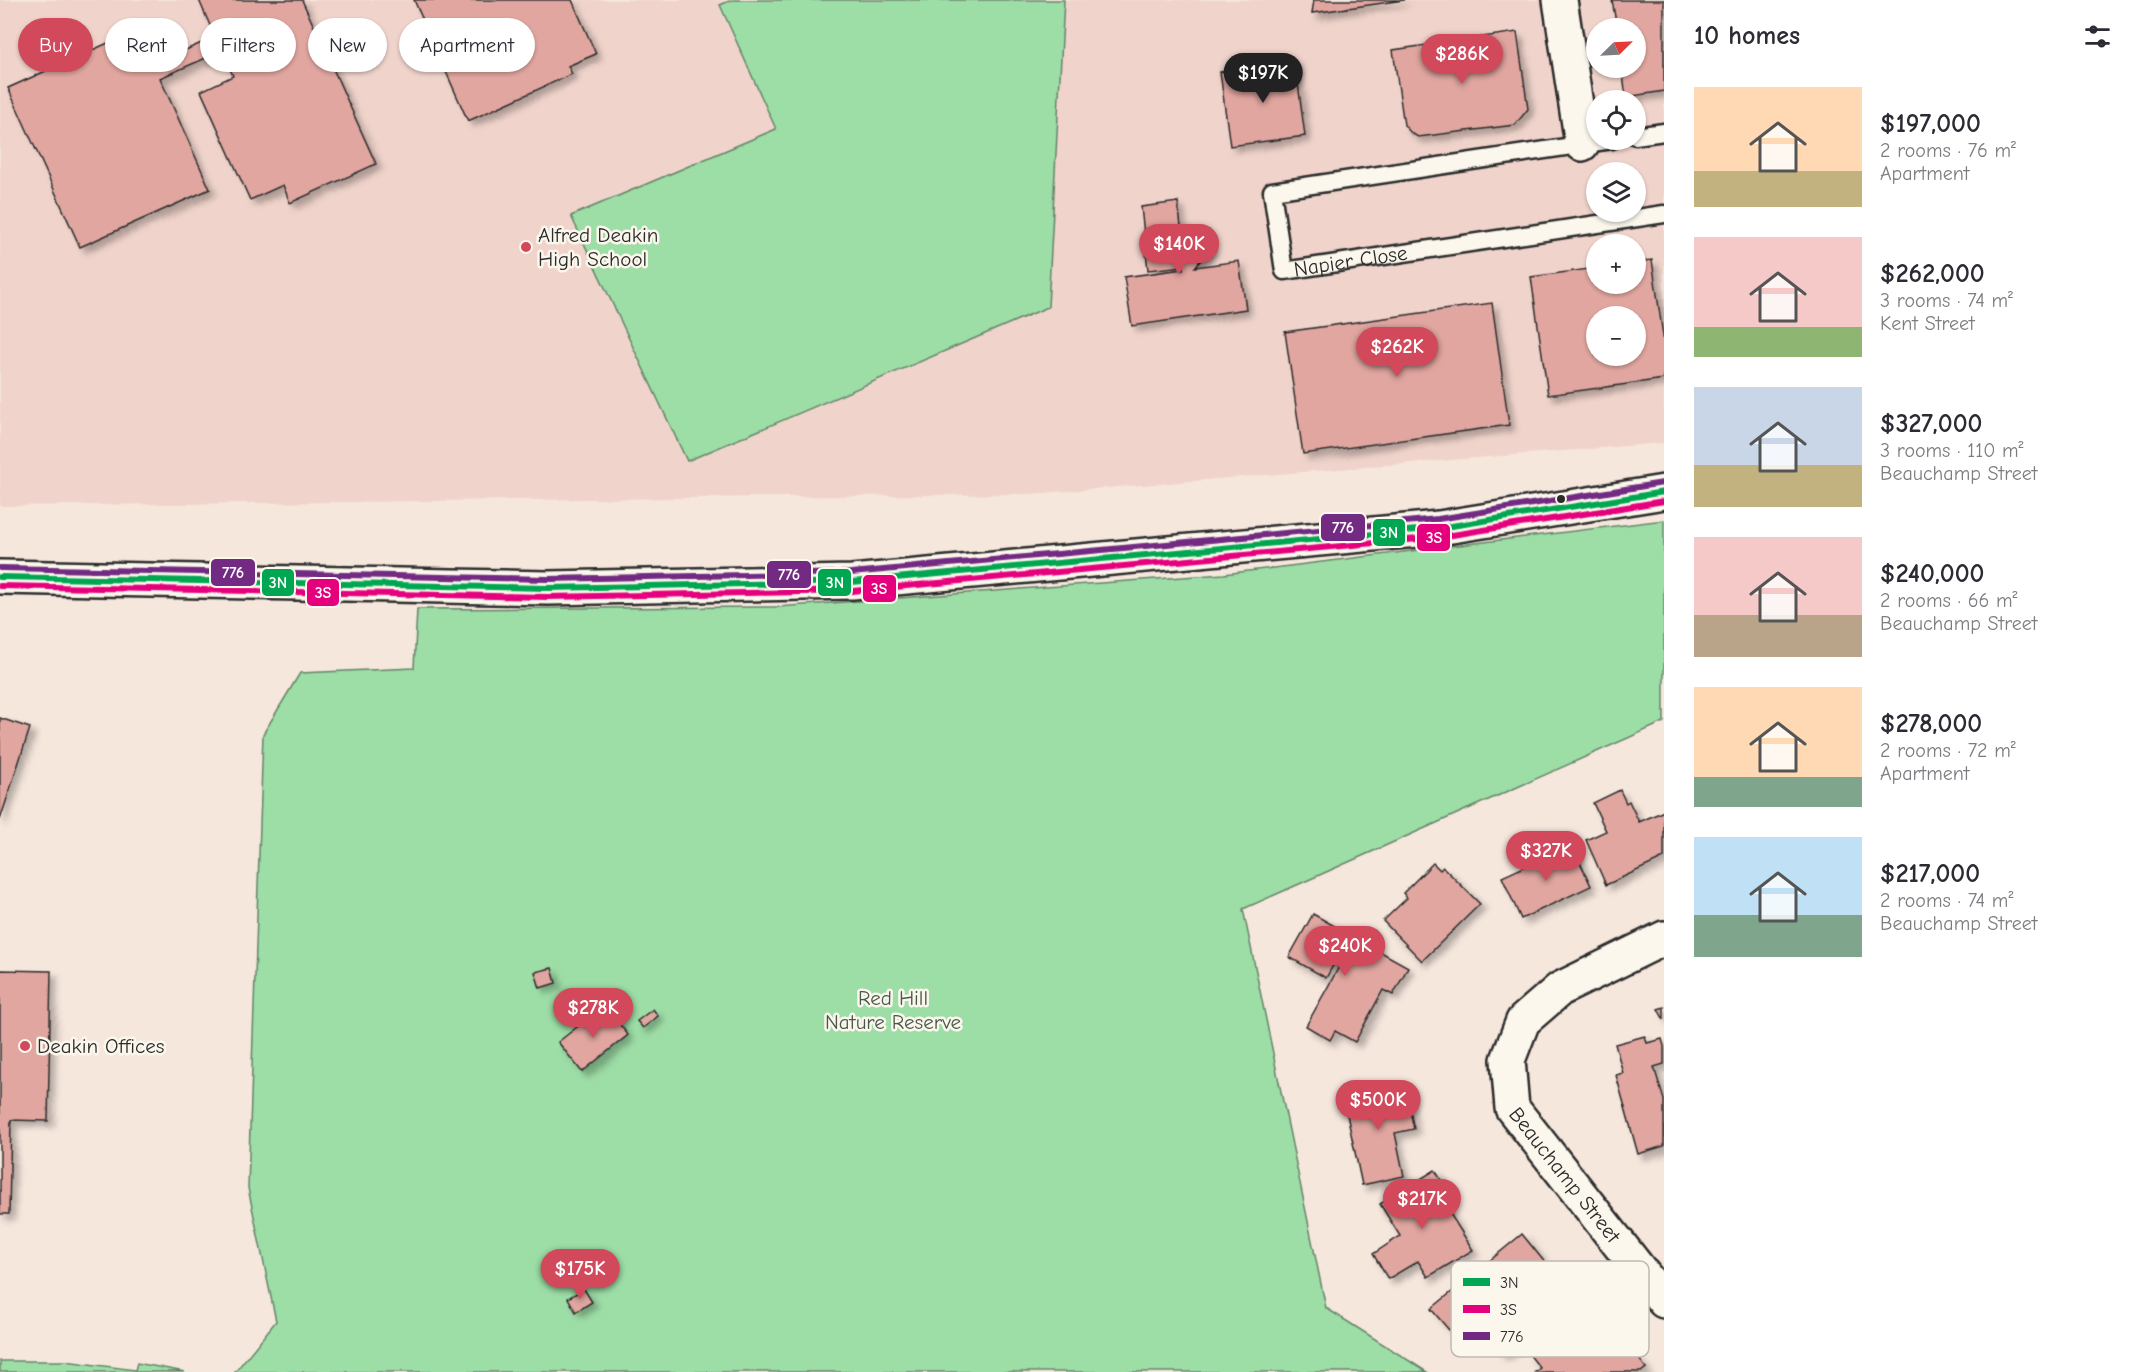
<!DOCTYPE html>
<meta charset="utf-8">
<style>
:root{--surface:#fff;--page:#f7f7f7;--text:#2b2b33;--muted:#7c7c81;--accent:#d1495b}
body{margin:0;font-family:"Comic Neue",sans-serif;background:var(--page);color:var(--text);height:100vh;display:flex;flex-direction:column;font-size:22px;white-space:nowrap}
*{box-sizing:border-box;margin:0}
p{font-size:20px;color:var(--muted)}
.icon{flex:none;width:33px;height:33px;fill:none;stroke:currentColor;stroke-width:2;stroke-linecap:round;stroke-linejoin:round}
.map{position:relative;flex:1;overflow:hidden}
.side{display:flex;flex-direction:column;background:var(--surface);width:480px}
.side>*{flex:none}
.hud{position:absolute;left:18px;top:18px;width:570px;height:54px;display:flex;gap:12px}
.needle{width:39px;rotate:66deg}
.tools{position:absolute;left:1586px;top:18px;display:grid;gap:12px}
.tools a{display:grid;place-items:center;width:60px;height:60px;border-radius:50%;background:var(--surface);box-shadow:0 2px 4px #0004;font-size:30px}
.price{position:absolute;translate:-50% -51px;padding:0 14px;border-radius:21px;background:var(--accent);color:#fff;font-size:20px;line-height:39px;filter:drop-shadow(0 2px 3px #0008)}
.price::after{content:'';position:absolute;left:50%;top:36px;width:18px;height:14px;margin-left:-9px;background:inherit;clip-path:polygon(0 0,100% 0,50% 100%)}
.price.current{background:#222;color:#fff}
ul{padding:0;list-style:none}
li{display:flex;align-items:center;gap:18px;height:150px;padding:0 30px}
li span{display:grid;place-items:center;flex:none;width:168px;height:120px;border-radius:0px;color:#555}
li>.icon{margin-inline-start:auto}
span .icon{width:72px;height:72px;fill:#fffc;stroke-width:1}
li b{font-size:26px}
h2{display:flex;justify-content:space-between;align-items:center;height:72px;padding:0 30px;font-size:26px}
.pill{padding:0 21px;border-radius:27px;background:var(--surface);box-shadow:0 2px 4px #0004;font-size:21px;line-height:54px}
.pill.current{background:var(--accent);color:#fff}
main{display:flex;flex:1;min-height:0}
.map>svg:first-child{display:block}
.built{fill:#f0d4cb;fill-rule:evenodd}
.green{fill:#9ddda6;stroke:#648468;stroke-width:1.5}
.building{fill:#e1a6a0;stroke:#2b2b2b;stroke-width:1.5;fill-rule:evenodd;filter:url(#shadow)}
.lines{fill:none;stroke-linecap:round;stroke-linejoin:round}
.service-casing{stroke:#2b2b2b;stroke-width:21}
.minor-casing{stroke:#2b2b2b;stroke-width:38}
.secondary-casing{stroke:#2b2b2b;stroke-width:38}
.service{stroke:#fbf7ec;stroke-width:16}
.minor{stroke:#fbf7ec;stroke-width:33}
.secondary{stroke:#fbf7ec;stroke-width:33}
.bus-1-casing{stroke:#fbf7ec;stroke-width:10}
.bus-2-casing{stroke:#fbf7ec;stroke-width:10}
.bus-3-casing{stroke:#fbf7ec;stroke-width:10}
.bus-1{stroke:#00a651;stroke-width:6}
.bus-2{stroke:#e5007d;stroke-width:6}
.bus-3{stroke:#732a82;stroke-width:6}
.poi-dot{fill:#d1495b;stroke:#fbf7ec;stroke-width:2}
.bus-dot{fill:#2b2b2b;stroke:#fbf7ec;stroke-width:2}
.labels{text-anchor:middle;dominant-baseline:central;stroke-width:5;stroke-linejoin:round;paint-order:stroke}
.poi-label{font-size:21px;fill:#2b2b2b;stroke:#fbf7ec;text-anchor:start}
.street-label{font-size:21px;fill:#2b2b2b;stroke:#fbf7ec}
.park-label{font-size:21px;fill:#48584a;stroke:#fbf7ec}
.key{fill:#fbf7ec;stroke:#bdbab2;stroke-width:1.5}
.key-label{font-size:16px;fill:#2b2b2b}
.line-badge{stroke:#fbf7ec;stroke-width:2}
.badge-label{font-size:16px;text-anchor:middle;font-weight:bold;fill:#fff}
</style>
<main>
<div class="map">
<svg width="1664" height="1372" viewBox="0 0 1664 1372">
<defs>
<filter id="shadow"><feDropShadow dx="5.5" dy="5.5" stdDeviation="3" flood-color="#0004"/></filter>
</defs>
<rect width="100%" height="100%" fill="#f6e7dd"/>
<filter id="ink" filterUnits="userSpaceOnUse"><feTurbulence type="fractalNoise" baseFrequency=".0167" numOctaves="2"/><feDisplacementMap in="SourceGraphic" scale="12" xChannelSelector="R" yChannelSelector="G"/><feConvolveMatrix kernelMatrix="1 2 1 2 8 2 1 2 1" color-interpolation-filters="sRGB"/></filter>
<g filter="url(#ink)">
<path class="built" d="M 0,0 L 1664,0 L 1664,443 L 1031,494 L 0,506 ZM 1596,28 L 1635,28 L 1635,68 L 1596,68 ZM 1596,100 L 1635,100 L 1635,140 L 1596,140 ZM 1596,172 L 1635,172 L 1635,212 L 1596,212 ZM 1596,244 L 1635,244 L 1635,284 L 1596,284 ZM 1596,316 L 1635,316 L 1635,356 L 1596,356 Z"/>
<g class="green">
<path d="M 732,0 L 1064,0 L 1048,307 L 687,461 L 571,216 L 776,129 L 720,5 Z"/>
<path d="M 1664,520 L 1664,722 L 1243,909 L 1326,1308 L 1427,1372 L 235,1372 L 276,1321 L 248,1188 L 263,734 L 300,673 L 414,668 L 417,609 L 777,607 L 1224,574 Z"/>
<path d="M 0,1361 L 65,1361 L 135,1370 L 137,1363 L 185,1372 L 0,1372 Z"/>
</g>
<g class="building">
<path d="M 199,0 L 302,0 L 376,164 L 290,203 L 283,185 L 250,200 L 201,91 L 233,76 L 222,51 L 160,78 L 210,189 L 80,247 L 8,88 L 139,29 L 154,64 L 215,37 Z"/>
<path d="M 414,0 L 572,0 L 596,54 L 568,66 L 572,74 L 468,121 Z"/>
<path d="M 1314,0 L 1404,0 L 1312,13 Z"/>
<path d="M 1612,0 L 1664,0 L 1664,91 L 1626,97 L 1622,68 L 1635,68 L 1635,28 L 1617,28 Z"/>
<path d="M 1517,32 L 1528,109 L 1515,125 L 1418,137 L 1411,133 L 1404,125 L 1393,50 Z"/>
<path d="M 1295,61 L 1305,136 L 1230,146 L 1220,72 Z"/>
<path d="M 1178,202 L 1185,259 L 1200,238 L 1211,248 L 1195,267 L 1239,261 L 1246,309 L 1132,326 L 1124,277 L 1183,269 L 1183,266 L 1148,270 L 1141,207 Z"/>
<path d="M 1652,260 L 1664,343 L 1664,379 L 1548,395 L 1531,277 L 1596,268 L 1596,284 L 1635,284 L 1635,262 ZM 1596,316 L 1635,316 L 1635,356 L 1596,356 Z"/>
<path d="M 1492,303 L 1509,425 L 1303,454 L 1285,332 Z"/>
<path d="M 0,718 L 30,728 L 0,820 Z"/>
<path d="M 1620,790 L 1626,803 L 1629,801 L 1639,822 L 1664,811 L 1664,858 L 1606,885 L 1586,840 L 1606,831 L 1593,803 Z"/>
<path d="M 1572,845 L 1591,886 L 1521,919 L 1502,877 Z"/>
<path d="M 1433,863 L 1440,870 L 1443,867 L 1480,904 L 1422,961 L 1383,921 L 1407,898 L 1403,893 Z"/>
<path d="M 1313,914 L 1408,967 L 1393,995 L 1383,990 L 1355,1042 L 1335,1031 L 1330,1040 L 1306,1026 L 1340,965 L 1335,962 L 1326,978 L 1289,957 Z"/>
<path d="M 552,968 L 556,983 L 540,988 L 535,972 Z"/>
<path d="M 0,970 L 51,971 L 48,1121 L 11,1120 L 9,1214 L 0,1214 Z"/>
<path d="M 605,1005 L 628,1035 L 582,1072 L 558,1042 Z"/>
<path d="M 1664,1007 L 1664,1020 L 1658,1009 Z"/>
<path d="M 653,1009 L 658,1016 L 643,1028 L 637,1021 Z"/>
<path d="M 1645,1036 L 1647,1043 L 1662,1039 L 1664,1046 L 1664,1064 L 1654,1067 L 1664,1100 L 1664,1146 L 1638,1154 L 1616,1075 L 1623,1073 L 1615,1044 Z"/>
<path d="M 1404,1083 L 1414,1129 L 1395,1133 L 1404,1176 L 1362,1185 L 1343,1096 Z"/>
<path d="M 1435,1170 L 1449,1193 L 1440,1198 L 1473,1250 L 1428,1277 L 1418,1261 L 1388,1279 L 1373,1254 L 1400,1236 L 1380,1204 Z"/>
<path d="M 1522,1234 L 1547,1265 L 1544,1268 L 1570,1300 L 1503,1355 L 1469,1313 L 1449,1330 L 1431,1309 Z"/>
<path d="M 584,1289 L 592,1302 L 576,1312 L 568,1298 Z"/>
<path d="M 1573,1306 L 1581,1315 L 1584,1313 L 1589,1315 L 1611,1343 L 1602,1350 L 1605,1354 L 1618,1344 L 1621,1348 L 1627,1343 L 1646,1368 L 1641,1372 L 1535,1372 L 1540,1368 L 1528,1353 L 1555,1332 L 1549,1325 Z"/>
</g>
<g class="lines">
<g class="service-casing">
<g id="service">
<path d="M 1635,136 L 1664,132"/>
<path id="s1" d="M 1612,140 L 1272,191 L 1284,271 L 1664,214"/>
</g>
</g>
<g class="minor-casing">
<g id="minor">
<path d="M 1560,0 L 1582,144"/>
<path id="s2" d="M 1664,938 L 1560,989 L 1523,1021 L 1508,1060 L 1512,1108 L 1664,1301"/>
</g>
</g>
<g class="secondary-casing">
<path id="secondary" d="M 0,577 L 548,588 L 852,582 L 1439,528 L 1664,492"/>
</g>
<use href="#service" class="service"/>
<use href="#minor" class="minor"/>
<use href="#secondary" class="secondary"/>
<g class="bus-1-casing">
<path id="bus-1" d="M 0,577 L 548,588 L 852,582 L 1439,528 L 1664,492"/>
</g>
<g class="bus-2-casing">
<path id="bus-2" d="M 0,586 L 548,597 L 852,591 L 1440,537 L 1664,501"/>
</g>
<g class="bus-3-casing">
<path id="bus-3" d="M 0,568 L 548,579 L 851,573 L 1438,519 L 1663,483"/>
</g>
<use href="#bus-1" class="bus-1"/>
<use href="#bus-2" class="bus-2"/>
<use href="#bus-3" class="bus-3"/>
</g>
</g>
<g class="poi-dot">
<circle cx="526" cy="247" r="6"/>
<circle cx="25" cy="1046" r="6"/>
</g>
<circle class="bus-dot" cx="1561" cy="499" r="5"/>
<g class="labels">
<g class="poi-label">
<text x="538" y="235">Alfred Deakin<tspan x="538" dy="24">High School</tspan></text>
<text x="37" y="1046">Deakin Offices</text>
</g>
<g class="street-label">
<text stroke="none"><textPath href="#s1" startOffset="492">Napier Close</textPath></text>
<text stroke="none"><textPath href="#s2" startOffset="340">Beauchamp Street</textPath></text>
</g>
<g class="park-label">
<text x="893" y="998">Red Hill<tspan x="893" dy="24">Nature Reserve</tspan></text>
</g>
</g>
<rect x="1451" y="1261" width="198" height="96" rx="9" class="key"/>
<rect x="1463" y="1278" width="27" height="8" fill="#00a651"/>
<rect x="1463" y="1305" width="27" height="8" fill="#e5007d"/>
<rect x="1463" y="1332" width="27" height="8" fill="#732a82"/>
<g class="key-label">
<text x="1500" y="1288">3N</text>
<text x="1500" y="1315">3S</text>
<text x="1500" y="1342">776</text>
</g>
<g class="line-badge">
<rect x="1320" y="513" width="46" height="29" rx="6" fill="#732a82"/>
<rect x="1372" y="518" width="34" height="29" rx="6" fill="#00a651"/>
<rect x="1416" y="523" width="35" height="29" rx="6" fill="#e5007d"/>
<rect x="210" y="558" width="46" height="29" rx="6" fill="#732a82"/>
<rect x="766" y="560" width="46" height="29" rx="6" fill="#732a82"/>
<rect x="817" y="568" width="35" height="29" rx="6" fill="#00a651"/>
<rect x="261" y="568" width="34" height="29" rx="6" fill="#00a651"/>
<rect x="862" y="574" width="35" height="29" rx="6" fill="#e5007d"/>
<rect x="306" y="578" width="34" height="29" rx="6" fill="#e5007d"/>
</g>
<g class="badge-label">
<text x="1343" y="533">776</text>
<text x="1389" y="538">3N</text>
<text x="1434" y="543">3S</text>
<text x="233" y="578">776</text>
<text x="789" y="580">776</text>
<text x="835" y="588">3N</text>
<text x="278" y="588">3N</text>
<text x="879" y="594">3S</text>
<text x="323" y="598">3S</text>
</g>
</svg>
<div class="tools">
<a><svg class="needle" viewBox="-14 -14 28 28"><path d="M0-13l5 13h-10z" fill="#e53935"/><path d="M0 13l5-13h-10z" fill="#7c7c81"/></svg></a>
<a><svg class="icon" aria-label="locate" viewBox="0 0 24 24"><circle cx="12" cy="12" r="6"/><path d="M12 2v4M12 18v4M2 12h4M18 12h4"/></svg></a>
<a><svg class="icon" aria-label="layers" viewBox="0 0 24 24"><path d="M12 4l9 5-9 5-9-5zM3 14l9 5 9-5"/></svg></a>
<a>+</a>
<a>−</a>
</div>
<b class="price" style="left:1462px;top:85px">$286K</b>
<b class="price current" style="left:1263px;top:104px">$197K</b>
<b class="price" style="left:1179px;top:275px">$140K</b>
<b class="price" style="left:1397px;top:378px">$262K</b>
<b class="price" style="left:1546px;top:882px">$327K</b>
<b class="price" style="left:1345px;top:977px">$240K</b>
<b class="price" style="left:593px;top:1039px">$278K</b>
<b class="price" style="left:1378px;top:1131px">$500K</b>
<b class="price" style="left:1422px;top:1230px">$217K</b>
<b class="price" style="left:580px;top:1300px">$175K</b>
<div class="hud">
<a class="pill current">Buy</a>
<a class="pill">Rent</a>
<a class="pill">Filters</a>
<a class="pill">New</a>
<a class="pill">Apartment</a>
</div>
</div>
<section class="side">
<h2>10 homes<svg class="icon" aria-label="filters" viewBox="0 0 24 24"><path d="M4 7h16M4 17h16"/><circle cx="9" cy="7" r="2"/><circle cx="15" cy="17" r="2"/></svg></h2>
<ul>
<li><span style="background:linear-gradient(#ffd9b3 70%,#c2b280 0)"><svg class="icon" aria-label="home" viewBox="0 0 24 24"><path d="M3 11l9-7 9 7M6 9v11h12V9"/></svg></span><div><b>$197,000</b><p>2 rooms · 76 m²</p><p>Apartment</p></div></li>
<li><span style="background:linear-gradient(#f6c9c9 75%,#8fb573 0)"><svg class="icon" aria-label="home" viewBox="0 0 24 24"><path d="M3 11l9-7 9 7M6 9v11h12V9"/></svg></span><div><b>$262,000</b><p>3 rooms · 74 m²</p><p>Kent Street</p></div></li>
<li><span style="background:linear-gradient(#c9d6e8 65%,#c2b280 0)"><svg class="icon" aria-label="home" viewBox="0 0 24 24"><path d="M3 11l9-7 9 7M6 9v11h12V9"/></svg></span><div><b>$327,000</b><p>3 rooms · 110 m²</p><p>Beauchamp Street</p></div></li>
<li><span style="background:linear-gradient(#f6c9c9 65%,#b9a48a 0)"><svg class="icon" aria-label="home" viewBox="0 0 24 24"><path d="M3 11l9-7 9 7M6 9v11h12V9"/></svg></span><div><b>$240,000</b><p>2 rooms · 66 m²</p><p>Beauchamp Street</p></div></li>
<li><span style="background:linear-gradient(#ffd9b3 75%,#7fa58c 0)"><svg class="icon" aria-label="home" viewBox="0 0 24 24"><path d="M3 11l9-7 9 7M6 9v11h12V9"/></svg></span><div><b>$278,000</b><p>2 rooms · 72 m²</p><p>Apartment</p></div></li>
<li><span style="background:linear-gradient(#bfe0f5 65%,#7fa58c 0)"><svg class="icon" aria-label="home" viewBox="0 0 24 24"><path d="M3 11l9-7 9 7M6 9v11h12V9"/></svg></span><div><b>$217,000</b><p>2 rooms · 74 m²</p><p>Beauchamp Street</p></div></li>
</ul>
</section>
</main>
